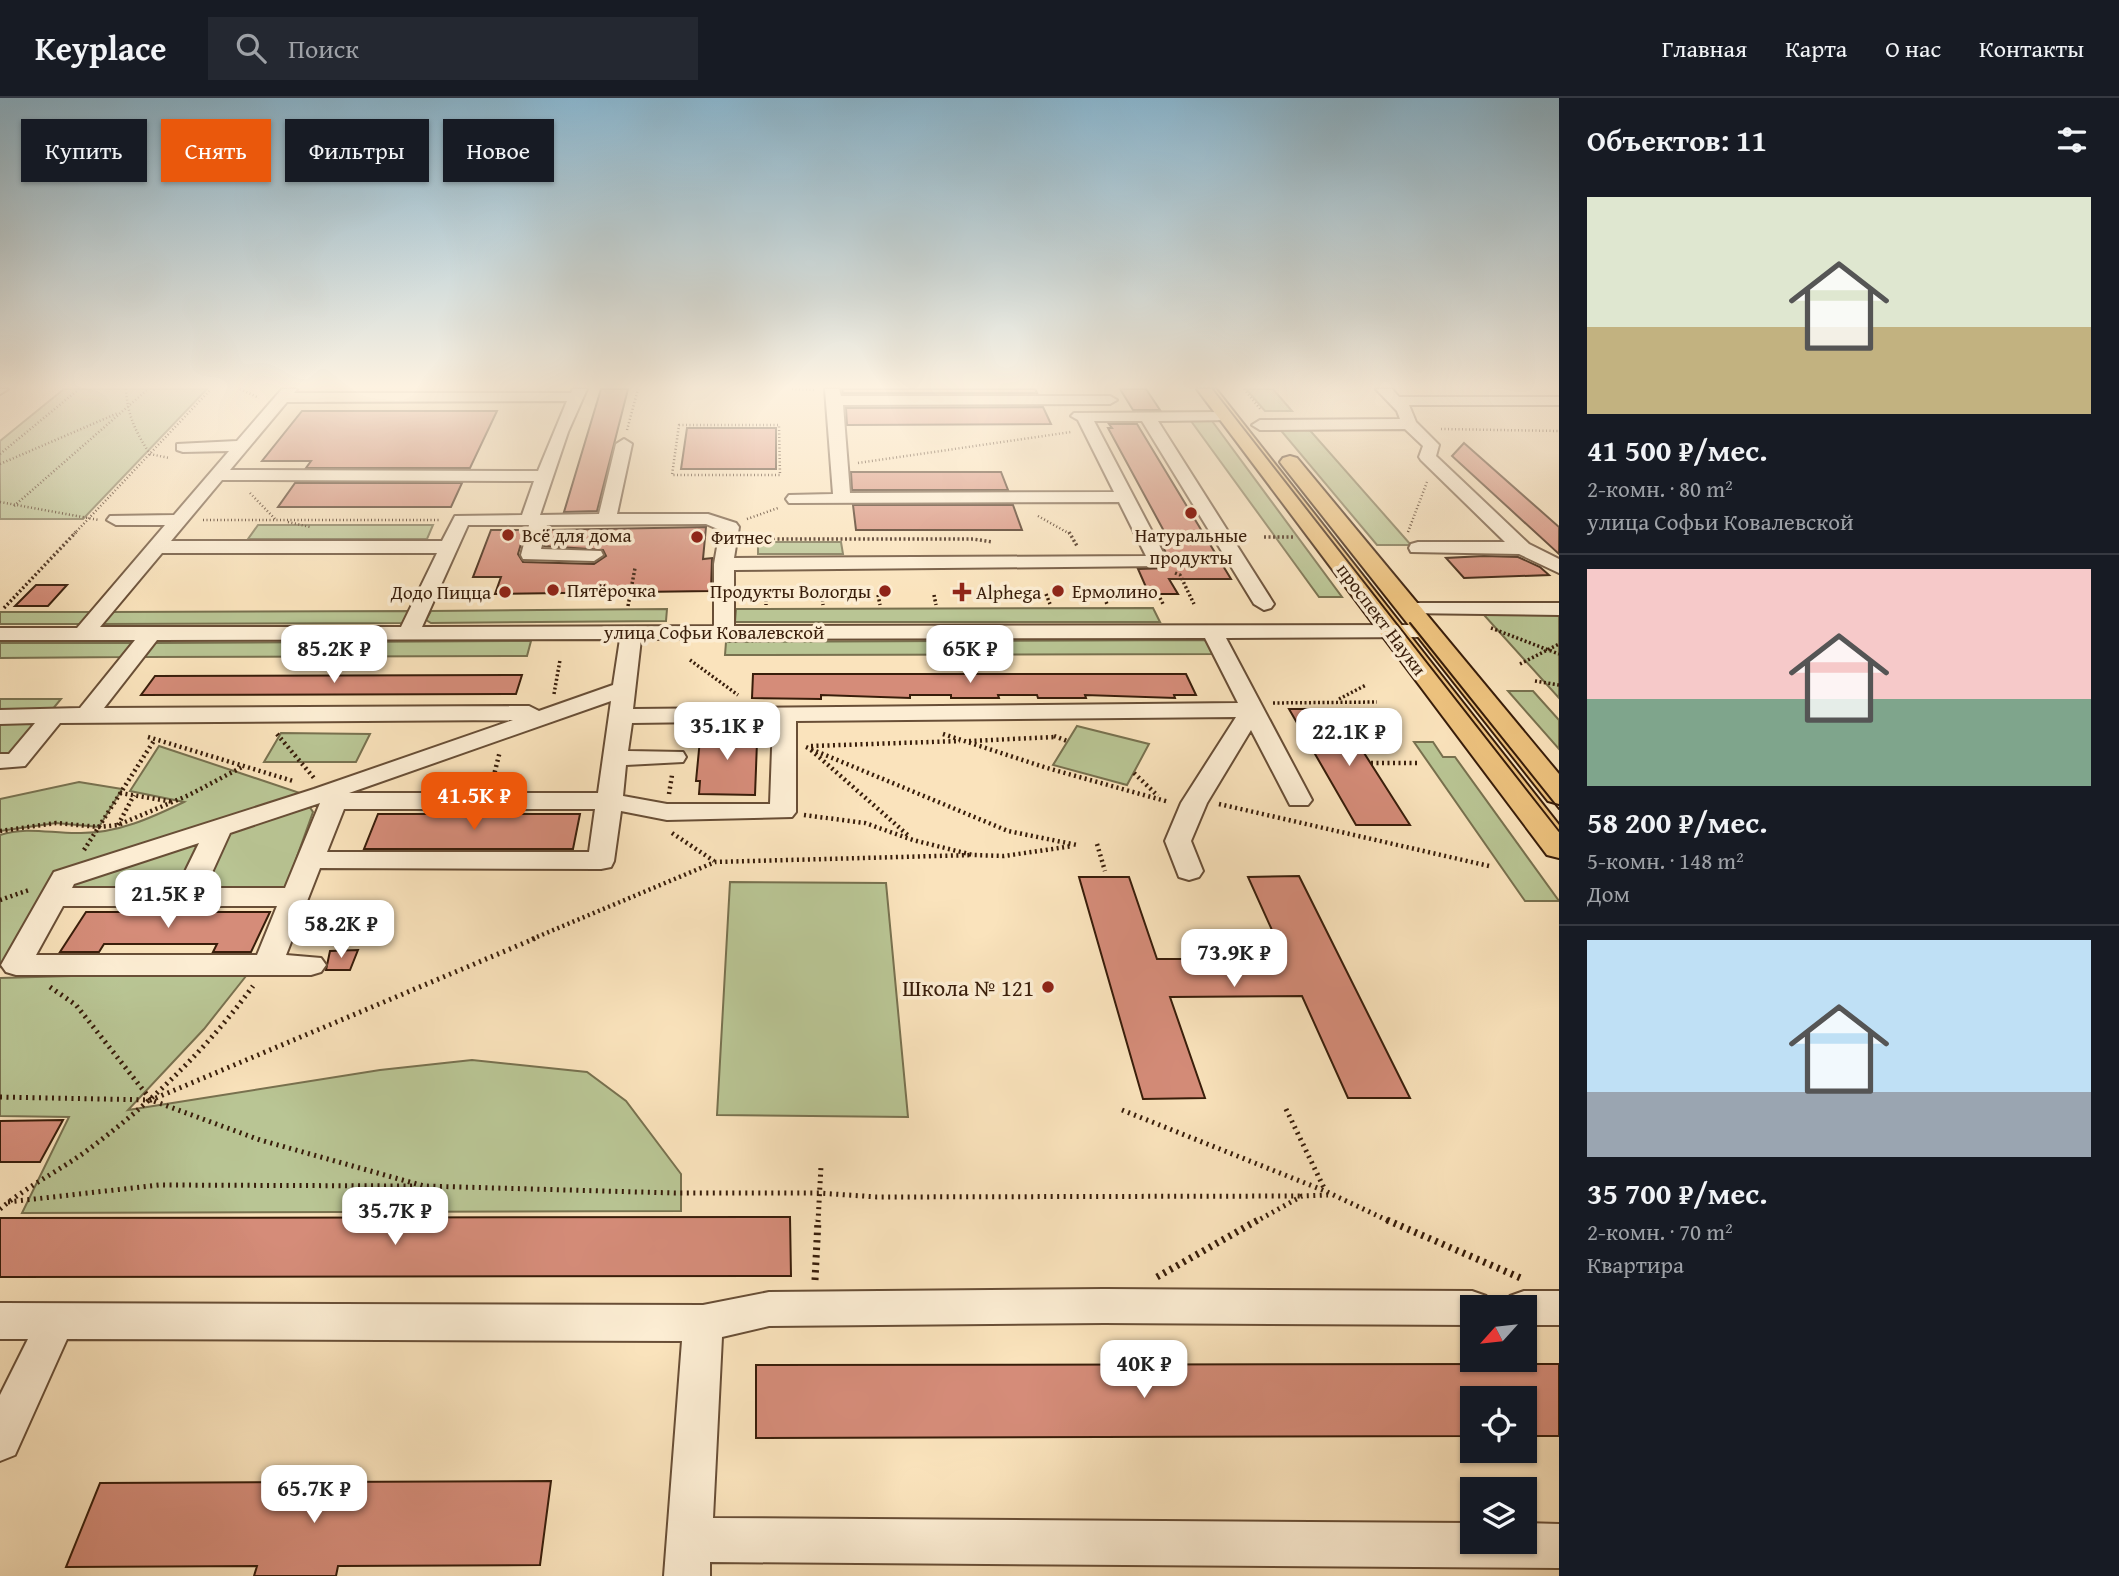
<!DOCTYPE html>
<html lang="ru">
<meta charset="utf-8">
<style>
:root{--surface:#171b24;--page:#242831;--text:#f1f3f6;--muted:#9ea1a6;--line:#363941;--accent:#ea580c}
body{margin:0;font-family:"Gentium Book Plus",serif;background:var(--page);color:var(--text);height:100vh;display:flex;flex-direction:column;font-size:26px;white-space:nowrap}
*{box-sizing:border-box;margin:0}
p{font-size:23px;color:var(--muted)}
.icon{flex:none;width:38px;height:38px;fill:none;stroke:currentColor;stroke-width:2;stroke-linecap:round;stroke-linejoin:round}
.map{position:relative;flex:1;overflow:hidden}
.panel{display:flex;flex-direction:column;background:var(--surface);width:560px}
.panel>*{flex:none}
.top-card{position:absolute;left:21px;top:21px;width:665px;height:63px;display:flex;gap:14px}
.needle{width:46px;rotate:243deg}
.tools{position:absolute;left:1460px;top:1197px;display:grid;gap:14px}
.tools a{display:grid;place-items:center;width:77px;height:77px;border-radius:0px;background:var(--surface);box-shadow:0 2px 5px #0004;font-size:35px}
.price{position:absolute;translate:-50% -60px;padding:0 16px;border-radius:14px;background:#fff;color:#222;font-size:23px;line-height:46px;filter:drop-shadow(0 2px 4px #0008)}
.price::after{content:'';position:absolute;left:50%;top:42px;width:21px;height:16px;margin-left:-10px;background:inherit;clip-path:polygon(0 0,100% 0,50% 100%)}
.price.current{background:var(--accent);color:#fff}
ul{padding:0;list-style:none}
li{display:grid;align-content:center;gap:14px;height:371px;padding:0 28px}
li+li{border-top:2px solid var(--line)}
li span{display:grid;place-items:center;height:217px;border-radius:0px;color:#555}
li>.icon{margin-inline-start:auto}
span .icon{width:126px;height:126px;fill:#fffc;stroke-width:1}
li b{font-size:30px}
h2{display:flex;justify-content:space-between;align-items:center;height:84px;padding:0 28px;font-size:30px}
.pill{padding:0 24px;border-radius:0px;background:var(--surface);box-shadow:0 2px 5px #0004;font-size:24px;line-height:63px}
.pill.current{background:var(--accent);color:#fff}
header{display:flex;align-items:center;gap:42px;box-sizing:border-box;height:98px;padding:0 35px;background:var(--surface);border-bottom:2px solid var(--line)}
header strong{font-size:33px}
nav{display:flex;gap:38px;margin-inline-start:auto;font-size:24px}
.search{width:490px;height:63px;background:var(--page);display:flex;align-items:center;gap:18px;box-sizing:border-box;padding:0 24px;border-radius:0px;color:var(--muted);font-size:26px}
main{display:flex;flex:1;min-height:0}
.map>svg:first-child{display:block}
.green{fill:#b9c594;stroke:#78714f;stroke-width:2}
.building{fill:#d58c79;stroke:#381d0a;stroke-width:2}
.lines{fill:none;stroke-linecap:round;stroke-linejoin:round}
.minor-casing{stroke:#684e36;stroke-width:4}
.major-casing{stroke:#381d0a;stroke-width:4}
.path-far4{stroke:#381d0a;stroke-width:2.5;stroke-dasharray:1 2.5;stroke-linecap:butt}
.path-far3{stroke:#381d0a;stroke-width:3.5;stroke-dasharray:2 2.5;stroke-linecap:butt}
.path-far2{stroke:#381d0a;stroke-width:4.5;stroke-dasharray:2 3.5;stroke-linecap:butt}
.path-far1{stroke:#381d0a;stroke-width:5;stroke-dasharray:2 4.5;stroke-linecap:butt}
.path{stroke:#381d0a;stroke-width:7;stroke-dasharray:2.5 5;stroke-linecap:butt}
.minor{fill:#fcedd3;fill-rule:evenodd}
.major{fill:#edc27e;fill-rule:evenodd}
.tram{stroke:#381d0a;stroke-width:2}
.poi-dot{fill:#8f2418;stroke:#fcedd3;stroke-width:2.5}
.labels{text-anchor:middle;dominant-baseline:central;stroke-width:7;stroke-linejoin:round;paint-order:stroke}
.far-poi-label{font-size:19px;fill:#381d0a;stroke:#fcedd3;text-anchor:start}
.far-street-label{font-size:19px;fill:#381d0a;stroke:#fcedd3}
.poi-label{font-size:23px;fill:#381d0a;stroke:#fcedd3;text-anchor:end}
</style>
<header>
<strong>Keyplace</strong>
<div class="search"><svg class="icon" aria-label="search" viewBox="0 0 24 24"><circle cx="10" cy="10" r="6"/><path d="M15 15l6 6"/></svg>Поиск</div>
<nav><a>Главная</a><a>Карта</a><a>О нас</a><a>Контакты</a></nav>
</header>
<main>
<div class="map">
<svg width="1559" height="1478" viewBox="0 0 1559 1478">
<rect width="100%" height="100%" fill="#fae3bc"/>
<filter id="stains"><feTurbulence type="fractalNoise" baseFrequency=".00286" numOctaves="4"/><feColorMatrix values="0 0 0 0 .2 0 0 0 0 .09 0 0 0 0 .02 0 0 0 .5 -.17"/></filter>
<radialGradient id="worn" r=".72"><stop offset=".6" stop-color="#630" stop-opacity="0"/><stop offset="1" stop-color="#630" stop-opacity=".3"/></radialGradient>
<g class="green">
<path d="M 64,291 L 207,291 L 83,421 L 0,421 L 0,343 Z"/>
<path d="M 1246,291 L 1273,291 L 1292,313 L 1265,313 Z"/>
<path d="M 1191,323 L 1212,323 L 1342,499 L 1319,499 Z"/>
<path d="M 1278,329 L 1307,329 L 1411,447 L 1377,447 Z"/>
<path d="M 258,427 L 433,427 L 427,441 L 248,441 Z"/>
<path d="M 758,444 L 841,444 L 843,456 L 758,456 Z"/>
<path d="M 1153,510 L 1160,524 L 735,524 L 736,511 Z"/>
<path d="M 667,511 L 666,523 L 431,525 L 426,522 L 431,513 Z"/>
<path d="M 413,513 L 406,524 L 402,525 L 99,526 L 110,514 Z"/>
<path d="M 0,514 L 94,514 L 84,526 L 0,526 Z"/>
<path d="M 1559,516 L 1559,600 L 1484,517 Z"/>
<path d="M 1211,542 L 1219,556 L 725,557 L 726,544 Z"/>
<path d="M 531,543 L 527,558 L 144,559 L 155,545 Z"/>
<path d="M 0,545 L 137,545 L 125,559 L 0,560 Z"/>
<path d="M 1508,593 L 1533,593 L 1559,622 L 1559,651 Z"/>
<path d="M 0,601 L 61,601 L 14,658 L 0,658 Z"/>
<path d="M 1077,628 L 1149,646 L 1127,687 L 1053,667 Z"/>
<path d="M 281,635 L 370,636 L 356,664 L 264,664 Z"/>
<path d="M 1414,644 L 1433,644 L 1443,659 L 1455,659 L 1559,803 L 1525,803 Z"/>
<path d="M 159,648 L 300,695 L 313,714 L 285,792 L 47,796 L 0,869 L 0,737 C 28,728 52,736 81,735 C 118,735 151,720 184,704 L 130,693 Z"/>
<path d="M 79,684 L 122,691 L 99,729 L 56,725 L 0,733 L 0,701 Z"/>
<path d="M 730,784 L 886,785 L 908,1019 L 717,1017 Z"/>
<path d="M 250,873 L 204,931 L 128,1012 L 380,972 L 472,962 L 587,974 L 626,1003 L 681,1076 L 681,1113 L 22,1115 L 69,1019 L 0,1018 L 0,880 Z"/>
</g>
<g class="building">
<path d="M 601,291 L 628,291 L 597,413 L 564,414 Z"/>
<path d="M 842,291 L 1035,291 L 1037,295 L 843,295 Z"/>
<path d="M 1120,291 L 1146,291 L 1160,312 L 1133,312 Z"/>
<path d="M 1043,309 L 1051,326 L 847,327 L 846,310 Z"/>
<path d="M 302,313 L 497,313 L 470,370 L 306,370 L 311,363 L 262,363 Z"/>
<path d="M 1109,326 L 1137,326 L 1231,481 L 1169,481 L 1178,496 L 1149,496 L 1138,471 L 1167,470 L 1170,463 L 1156,435 L 1165,435 L 1108,330 L 1112,330 Z"/>
<path d="M 687,330 L 776,330 L 776,371 L 681,371 Z"/>
<path d="M 1464,345 L 1559,429 L 1559,456 L 1452,358 Z"/>
<path d="M 851,374 L 1001,374 L 1008,392 L 852,392 Z"/>
<path d="M 295,385 L 462,385 L 451,409 L 278,409 Z"/>
<path d="M 853,407 L 1013,407 L 1022,432 L 856,432 Z"/>
<path d="M 706,429 L 703,461 L 712,460 L 711,493 L 495,496 L 501,479 L 473,479 L 491,432 L 525,432 L 518,456 L 523,464 L 594,466 L 606,458 L 603,452 L 544,448 L 548,432 Z"/>
<path d="M 1484,458 L 1518,459 L 1540,469 L 1549,477 L 1464,480 L 1446,460 Z"/>
<path d="M 36,487 L 67,487 L 48,508 L 15,508 Z"/>
<path d="M 753,576 L 1186,576 L 1196,597 L 1174,597 L 1175,600 L 1085,597 L 1086,600 L 1038,600 L 1037,597 L 998,597 L 999,600 L 951,600 L 951,597 L 910,597 L 910,600 L 821,597 L 821,601 L 752,600 Z"/>
<path d="M 522,577 L 516,596 L 141,597 L 155,578 Z"/>
<path d="M 1289,611 L 1336,611 L 1410,727 L 1356,727 Z"/>
<path d="M 701,631 L 753,631 L 752,644 L 757,644 L 755,697 L 699,696 L 700,683 L 696,683 Z"/>
<path d="M 378,716 L 580,716 L 573,751 L 364,751 Z"/>
<path d="M 1299,778 L 1410,1000 L 1348,1000 L 1302,898 L 1170,899 L 1205,1000 L 1143,1001 L 1079,779 L 1129,779 L 1157,861 L 1285,861 L 1248,779 Z"/>
<path d="M 86,814 L 270,814 L 251,854 L 213,854 L 217,846 L 104,846 L 99,854 L 60,854 Z"/>
<path d="M 358,852 L 350,872 L 326,872 L 330,853 Z"/>
<path d="M 63,1022 L 40,1064 L 0,1064 L 0,1023 Z"/>
<path d="M 790,1119 L 791,1178 L 0,1179 L 0,1120 Z"/>
<path d="M 1559,1266 L 1559,1338 L 1524,1338 L 1524,1300 L 1472,1300 L 1472,1338 L 756,1340 L 756,1267 Z"/>
<path d="M 551,1383 L 540,1467 L 338,1468 L 336,1478 L 254,1478 L 257,1468 L 66,1469 L 100,1385 Z"/>
</g>
<g class="lines">
<g class="minor-casing">
<g id="minor">
<path d="M 0,291 L 8,291 L 0,296 Z"/>
<path d="M 282,291 L 297,291 L 294,295 L 571,295 L 573,291 L 587,291 L 568,334 L 540,417 L 599,416 L 616,346 L 624,341 L 632,346 L 617,416 L 708,416 L 736,425 L 739,429 L 734,460 L 1146,458 L 1119,404 L 789,405 L 786,401 L 789,397 L 833,396 L 825,291 L 839,291 L 841,298 L 1110,298 L 1117,302 L 1110,306 L 843,307 L 850,395 L 1114,394 L 1078,322 L 1071,318 L 1074,315 L 1227,314 L 1235,319 L 1232,322 L 1158,323 L 1274,506 L 1271,510 L 1264,512 L 1254,506 L 1142,323 L 1094,323 L 1168,464 L 1165,468 L 734,472 L 734,528 L 1427,527 L 1437,533 L 1427,539 L 1226,540 L 1312,702 L 1308,707 L 1290,707 L 1251,632 L 1207,705 L 1191,743 L 1203,773 L 1199,779 L 1189,782 L 1179,779 L 1165,743 L 1181,705 L 1236,619 L 796,623 L 796,714 L 792,719 L 667,722 L 621,713 L 614,763 L 611,769 L 601,771 L 320,770 L 286,857 L 321,860 L 326,867 L 321,874 L 311,877 L 16,877 L 6,874 L 1,867 L 54,774 L 314,691 L 513,622 L 60,625 L 25,668 L 0,670 L 0,656 L 9,656 L 35,625 L 0,626 L 0,612 L 80,610 L 135,542 L 0,542 L 0,530 L 77,530 L 165,427 L 116,427 L 107,422 L 110,418 L 174,417 L 229,353 L 183,354 L 177,352 L 177,346 L 237,343 ZM 567,303 L 538,373 L 230,372 L 287,304 ZM 222,382 L 534,383 L 522,417 L 455,418 L 442,443 L 171,443 ZM 706,426 L 720,432 L 714,466 L 714,528 L 422,529 L 468,427 L 529,427 L 521,457 L 523,461 L 594,463 L 603,457 L 601,453 L 541,451 L 547,427 ZM 162,455 L 437,455 L 401,529 L 100,529 ZM 1205,540 L 1238,605 L 633,611 L 641,541 ZM 620,541 L 613,587 L 539,613 L 529,608 L 104,610 L 157,542 ZM 611,603 L 598,695 L 349,695 ZM 773,623 L 770,706 L 667,706 L 623,698 L 626,667 L 683,664 L 686,659 L 683,654 L 628,653 L 632,625 ZM 320,705 L 285,790 L 205,790 L 230,735 ZM 344,711 L 595,711 L 589,754 L 327,754 ZM 199,745 L 177,790 L 72,790 L 74,786 ZM 63,808 L 277,808 L 257,857 L 36,857 Z"/>
<path d="M 1376,291 L 1392,291 L 1399,299 L 1559,299 L 1559,307 L 1409,307 L 1416,324 L 1439,347 L 1436,358 L 1529,446 L 1559,461 L 1559,475 L 1519,456 L 1411,454 L 1409,450 L 1411,446 L 1418,444 L 1505,444 L 1421,362 L 1419,359 L 1423,348 L 1405,331 L 1260,332 L 1252,327 L 1260,322 L 1400,321 L 1397,313 Z"/>
<path d="M 1409,505 L 1559,505 L 1559,517 L 1402,515 L 1399,511 L 1402,507 Z"/>
<path d="M 1104,1191 L 1472,1193 L 1486,1198 L 1491,1209 L 1472,1209 L 1472,1227 L 1104,1225 L 769,1228 L 722,1239 L 713,1420 L 1472,1425 L 1472,1444 L 1524,1444 L 1524,1425 L 1559,1426 L 1559,1470 L 710,1464 L 710,1478 L 664,1478 L 682,1243 L 67,1241 L 15,1357 L 0,1363 L 0,1297 L 28,1241 L 0,1241 L 0,1205 L 703,1207 L 769,1194 Z"/>
<path d="M 1524,1193 L 1559,1193 L 1559,1227 L 1524,1227 L 1524,1209 L 1505,1209 L 1510,1198 Z"/>
</g>
</g>
<g class="major-casing">
<g id="major">
<path d="M 1197,291 L 1216,291 L 1559,727 L 1559,760 L 1547,757 Z"/>
<path d="M 1290,358 L 1297,360 L 1559,676 L 1559,706 L 1548,703 L 1283,368 L 1280,364 L 1283,360 Z"/>
</g>
</g>
<g class="path-far4">
<path d="M 126,291 C 127,316 136,335 150,356 L 169,360"/>
<path d="M 240,291 L 259,300"/>
<path d="M 792,291 L 816,292"/>
<path d="M 1244,291 L 1261,312"/>
<path d="M 679,327 L 779,327 L 780,377 L 672,377 Z"/>
<path d="M 1441,331 L 1559,333"/>
<path d="M 627,332 L 638,291"/>
<path d="M 0,356 L 79,291"/>
<path d="M 858,365 L 1071,334"/>
<path d="M 0,366 L 118,315"/>
<path d="M 250,395 L 276,422"/>
<path d="M 0,404 L 99,422"/>
<path d="M 14,408 L 148,291"/>
<path d="M 1038,418 L 1070,436"/>
<path d="M 747,421 L 778,410"/>
<path d="M 203,422 L 440,422"/>
<path d="M 288,424 L 310,429"/>
<path d="M 1408,434 L 1427,384"/>
<path d="M 74,436 L 211,291"/>
</g>
<g class="path-far3">
<path d="M 1069,434 L 1077,448"/>
<path d="M 1264,439 L 1293,439"/>
<path d="M 746,441 L 973,441 L 993,444"/>
<path d="M 1175,475 L 1180,477 L 1194,506"/>
<path d="M 1046,496 L 1050,506"/>
<path d="M 1102,496 L 1107,506"/>
<path d="M 1158,496 L 1163,506"/>
<path d="M 766,497 L 766,507"/>
<path d="M 822,497 L 823,507"/>
<path d="M 878,497 L 880,507"/>
<path d="M 934,497 L 936,507"/>
<path d="M 990,497 L 993,507"/>
<path d="M 628,508 L 635,470"/>
<path d="M 4,510 L 76,434"/>
<path d="M 1491,530 L 1559,556"/>
<path d="M 690,562 L 738,597"/>
<path d="M 1520,566 L 1559,546"/>
<path d="M 1535,583 L 1559,587"/>
<path d="M 554,596 L 560,562"/>
<path d="M 1339,601 L 1366,587"/>
<path d="M 1273,605 L 1377,604"/>
<path d="M 1339,615 L 1385,615"/>
</g>
<g class="path-far2">
<path d="M 1339,615 L 1385,615"/>
<path d="M 277,636 L 314,680"/>
<path d="M 943,636 L 1047,670 L 1169,704"/>
<path d="M 1054,638 L 1067,643"/>
<path d="M 148,639 L 293,683"/>
<path d="M 969,643 L 1055,639"/>
<path d="M 811,648 L 960,643"/>
<path d="M 806,649 L 1008,733 L 1077,747"/>
<path d="M 811,652 L 910,739"/>
<path d="M 1371,665 L 1419,665"/>
<path d="M 1134,675 L 1158,698"/>
<path d="M 492,685 L 500,653"/>
<path d="M 120,695 L 174,704"/>
<path d="M 669,696 L 672,677"/>
<path d="M 1219,706 L 1489,768"/>
<path d="M 804,717 L 865,725 L 913,742 L 973,757 L 1004,758 L 1073,748"/>
<path d="M 118,727 L 134,697"/>
<path d="M 0,733 L 56,725 L 99,729 L 118,727 L 189,697 L 242,669"/>
<path d="M 672,735 L 714,763"/>
<path d="M 1097,746 L 1105,773"/>
<path d="M 84,752 L 155,641"/>
<path d="M 0,802 L 29,792"/>
<path d="M 532,841 L 715,764 L 973,757"/>
</g>
<g class="path-far1">
<path d="M 50,889 L 76,907 L 151,1002 L 260,1042 L 424,1088 L 675,1095 L 819,1095 L 877,1099 L 1302,1098"/>
<path d="M 0,999 L 151,1002 L 536,840"/>
<path d="M 1286,1011 L 1325,1092"/>
<path d="M 1122,1012 L 1325,1093 L 1391,1124"/>
<path d="M 8,1104 L 159,1087 L 416,1088"/>
<path d="M 0,1111 C 26,1089 57,1074 85,1054 C 149,1007 206,952 253,888"/>
<path d="M 818,1124 L 821,1068"/>
<path d="M 1255,1124 L 1302,1098 L 1328,1097"/>
</g>
<g class="path">
<path d="M 1387,1122 L 1523,1181"/>
<path d="M 1157,1179 L 1258,1122"/>
<path d="M 815,1182 L 818,1122"/>
</g>
<use href="#minor" class="minor"/>
<use href="#major" class="major"/>
<g class="tram">
<path d="M 1213,291 L 1559,733"/>
<path d="M 1410,525 L 1559,711"/>
</g>
</g>
<linearGradient id="sky" x2="0" y2="1"><stop stop-color="#8ab8d2"/><stop offset="0.58" stop-color="#fdf2e1"/><stop offset="1" stop-color="#fdf2e1" stop-opacity="0"/></linearGradient>
<rect width="1559" height="498" fill="url(#sky)"/>
<g class="poi-dot">
<circle cx="1191" cy="415" r="7"/>
<circle cx="508" cy="437" r="7"/>
<circle cx="697" cy="439" r="7"/>
<circle cx="553" cy="492" r="7"/>
<circle cx="885" cy="493" r="7"/>
<circle cx="1058" cy="493" r="7"/>
<circle cx="505" cy="494" r="7"/>
<path d="M958.5 483.5h7v7h7v7h-7v7h-7v-7h-7v-7h7z"/>
<circle cx="1048" cy="889" r="7"/>
</g>
<g class="labels">
<g class="far-poi-label">
<text x="522" y="437">Всё для дома</text>
<text x="1191" y="437" text-anchor="middle">Натуральные<tspan x="1191" dy="22">продукты</tspan></text>
<text x="711" y="439">Фитнес</text>
<text x="567" y="492">Пятёрочка</text>
<text x="871" y="493" text-anchor="end">Продукты Вологды</text>
<text x="1072" y="493">Ермолино</text>
<text x="491" y="494" text-anchor="end">Додо Пицца</text>
<text x="976" y="494">Alphega</text>
</g>
<g class="far-street-label">
<text transform="translate(1382 521) rotate(53)">проспект Науки</text>
<text x="714" y="534">улица Софьи Ковалевской</text>
</g>
<g class="poi-label">
<text x="1034" y="889">Школа № 121</text>
</g>
</g>
<rect width="100%" height="100%" filter="url(#stains)"/>
<rect width="100%" height="100%" fill="url(#worn)"/>
</svg>
<div class="tools">
<a><svg class="needle" viewBox="-14 -14 28 28"><path d="M0-13l5 13h-10z" fill="#e53935"/><path d="M0 13l5-13h-10z" fill="#9ea1a6"/></svg></a>
<a><svg class="icon" aria-label="locate" viewBox="0 0 24 24"><circle cx="12" cy="12" r="6"/><path d="M12 2v4M12 18v4M2 12h4M18 12h4"/></svg></a>
<a><svg class="icon" aria-label="layers" viewBox="0 0 24 24"><path d="M12 4l9 5-9 5-9-5zM3 14l9 5 9-5"/></svg></a>
</div>
<b class="price" style="left:334px;top:587px">85.2K ₽</b>
<b class="price" style="left:970px;top:587px">65K ₽</b>
<b class="price" style="left:727px;top:664px">35.1K ₽</b>
<b class="price" style="left:1349px;top:670px">22.1K ₽</b>
<b class="price current" style="left:474px;top:734px">41.5K ₽</b>
<b class="price" style="left:168px;top:832px">21.5K ₽</b>
<b class="price" style="left:341px;top:862px">58.2K ₽</b>
<b class="price" style="left:1234px;top:891px">73.9K ₽</b>
<b class="price" style="left:395px;top:1149px">35.7K ₽</b>
<b class="price" style="left:1144px;top:1302px">40K ₽</b>
<b class="price" style="left:314px;top:1427px">65.7K ₽</b>
<div class="top-card">
<a class="pill">Купить</a>
<a class="pill current">Снять</a>
<a class="pill">Фильтры</a>
<a class="pill">Новое</a>
</div>
</div>
<section class="panel">
<h2>Объектов: 11<svg class="icon" aria-label="filters" viewBox="0 0 24 24"><path d="M4 7h16M4 17h16"/><circle cx="9" cy="7" r="2"/><circle cx="15" cy="17" r="2"/></svg></h2>
<ul>
<li><span style="background:linear-gradient(#dfe7d0 60%,#c2b280 0)"><svg class="icon" aria-label="home" viewBox="0 0 24 24"><path d="M3 11l9-7 9 7M6 9v11h12V9"/></svg></span><div><b>41 500 ₽/мес.</b><p>2-комн. · 80 m²</p><p>улица Софьи Ковалевской</p></div></li>
<li><span style="background:linear-gradient(#f6c9c9 60%,#7fa58c 0)"><svg class="icon" aria-label="home" viewBox="0 0 24 24"><path d="M3 11l9-7 9 7M6 9v11h12V9"/></svg></span><div><b>58 200 ₽/мес.</b><p>5-комн. · 148 m²</p><p>Дом</p></div></li>
<li><span style="background:linear-gradient(#bfe0f5 70%,#9aa5b1 0)"><svg class="icon" aria-label="home" viewBox="0 0 24 24"><path d="M3 11l9-7 9 7M6 9v11h12V9"/></svg></span><div><b>35 700 ₽/мес.</b><p>2-комн. · 70 m²</p><p>Квартира</p></div></li>
</ul>
</section>
</main>
